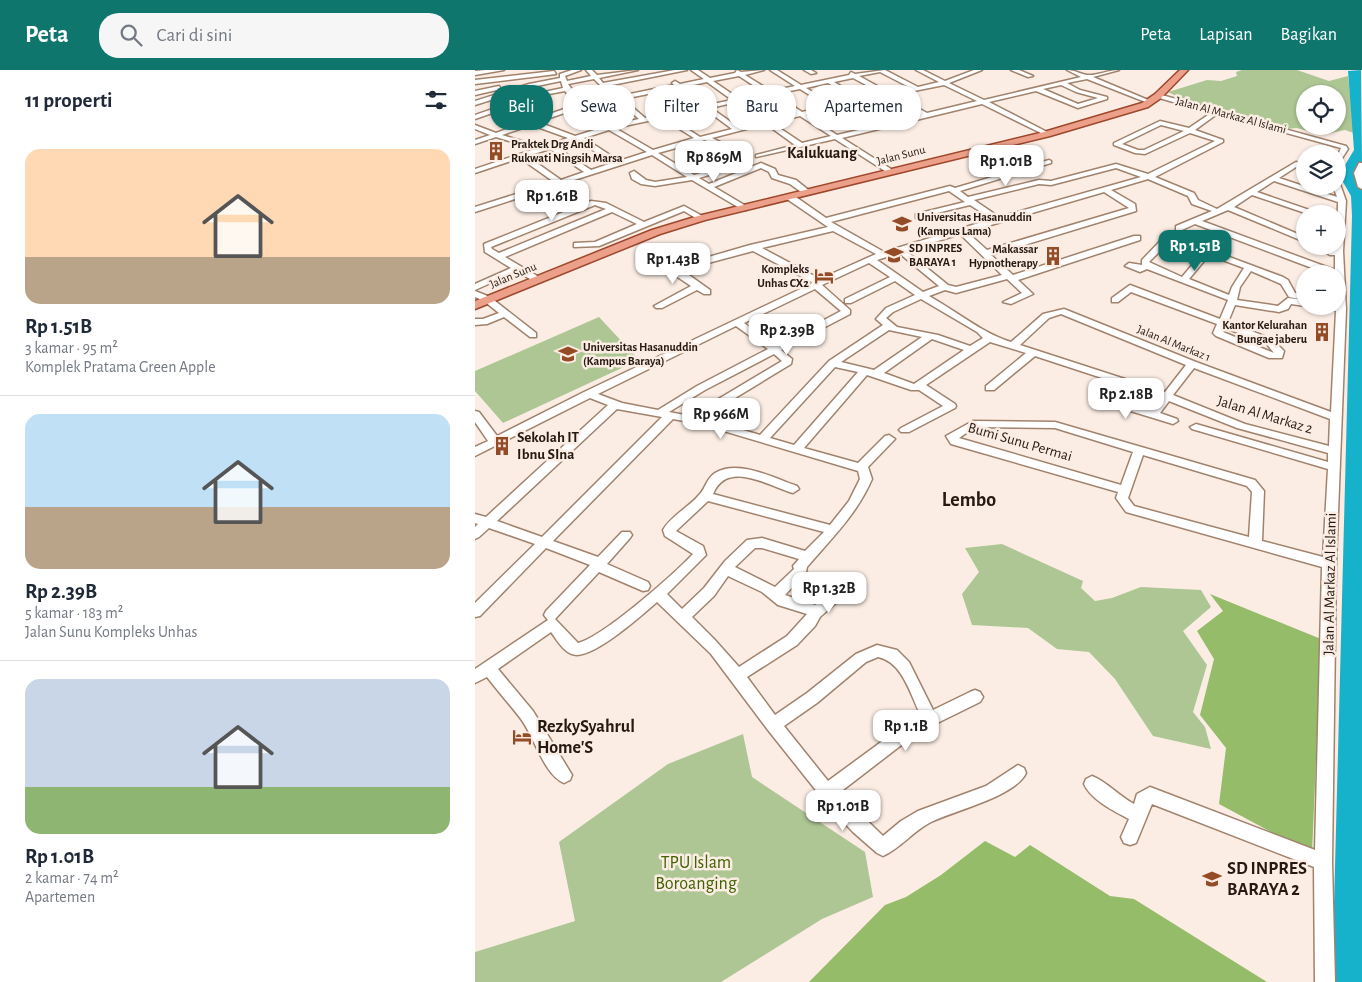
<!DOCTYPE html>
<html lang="id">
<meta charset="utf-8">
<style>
:root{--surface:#fff;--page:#f6f6f7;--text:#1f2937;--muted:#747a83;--line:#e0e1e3;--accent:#0f766e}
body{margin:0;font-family:"Alegreya Sans",sans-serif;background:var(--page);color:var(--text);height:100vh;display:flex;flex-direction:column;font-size:19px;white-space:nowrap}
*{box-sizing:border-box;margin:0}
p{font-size:16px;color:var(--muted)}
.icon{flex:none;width:28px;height:28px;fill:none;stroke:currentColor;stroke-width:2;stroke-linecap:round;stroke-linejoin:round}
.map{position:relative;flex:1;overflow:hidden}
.sheet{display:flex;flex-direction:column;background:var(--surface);width:475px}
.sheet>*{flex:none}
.hud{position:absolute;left:15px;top:15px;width:475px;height:45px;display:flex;gap:10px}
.controls{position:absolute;left:821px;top:15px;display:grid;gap:10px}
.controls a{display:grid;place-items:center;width:50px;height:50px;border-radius:50%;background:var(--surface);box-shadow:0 1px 4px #0004;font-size:25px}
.price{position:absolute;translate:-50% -42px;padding:0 11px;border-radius:10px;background:#fff;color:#222;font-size:16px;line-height:32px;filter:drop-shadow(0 1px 2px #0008)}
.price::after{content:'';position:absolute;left:50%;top:30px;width:15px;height:11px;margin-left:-8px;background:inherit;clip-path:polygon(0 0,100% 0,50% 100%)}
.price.current{background:var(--accent);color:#fff}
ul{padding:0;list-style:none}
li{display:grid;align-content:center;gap:10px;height:265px;padding:0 25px}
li+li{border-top:1px solid var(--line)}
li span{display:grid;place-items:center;height:155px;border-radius:15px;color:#555}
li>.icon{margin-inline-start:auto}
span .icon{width:90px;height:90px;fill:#fffc;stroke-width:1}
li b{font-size:21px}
h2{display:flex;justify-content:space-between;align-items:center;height:60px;padding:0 25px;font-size:21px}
.tag{padding:0 18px;border-radius:20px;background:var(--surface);box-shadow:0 1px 4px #0004;font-size:18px;line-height:45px}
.tag.current{background:var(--accent);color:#fff}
header{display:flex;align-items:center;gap:30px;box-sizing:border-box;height:70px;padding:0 25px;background:var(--accent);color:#fff}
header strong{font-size:24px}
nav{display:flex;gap:28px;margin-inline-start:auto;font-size:18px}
.search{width:350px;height:45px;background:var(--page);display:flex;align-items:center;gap:12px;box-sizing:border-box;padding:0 18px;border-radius:20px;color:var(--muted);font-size:19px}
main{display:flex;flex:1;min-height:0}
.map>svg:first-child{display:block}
.green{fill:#adc694;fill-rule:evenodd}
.forest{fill:#95bc68}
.water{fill:#16b2cc}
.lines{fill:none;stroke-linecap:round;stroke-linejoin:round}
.minor-casing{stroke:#a1836d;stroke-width:3}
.major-casing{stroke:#9e472c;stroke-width:3}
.minor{fill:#fff;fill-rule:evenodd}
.major{fill:#eca089;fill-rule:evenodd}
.labels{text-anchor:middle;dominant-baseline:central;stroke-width:5;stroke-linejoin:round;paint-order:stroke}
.far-street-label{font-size:12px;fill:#251911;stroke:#fbede4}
.far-poi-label{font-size:12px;font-weight:bold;fill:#251911;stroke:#fbede4;text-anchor:start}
.street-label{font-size:15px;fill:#251911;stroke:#fbede4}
.poi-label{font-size:15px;font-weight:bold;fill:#251911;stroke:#fbede4;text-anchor:start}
.far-district-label{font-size:16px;font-weight:bold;fill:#251911;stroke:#fbede4}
.near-poi-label{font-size:18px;font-weight:bold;fill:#251911;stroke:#fbede4;text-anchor:start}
.near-park-label{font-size:18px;fill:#406201;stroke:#fbede4}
.district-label{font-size:20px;font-weight:bold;fill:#251911;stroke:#fbede4}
</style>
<header>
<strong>Peta</strong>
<div class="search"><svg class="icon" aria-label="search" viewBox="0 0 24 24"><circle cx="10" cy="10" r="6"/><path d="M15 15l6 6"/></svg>Cari di sini</div>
<nav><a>Peta</a><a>Lapisan</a><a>Bagikan</a></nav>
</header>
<main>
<section class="sheet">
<h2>11 properti<svg class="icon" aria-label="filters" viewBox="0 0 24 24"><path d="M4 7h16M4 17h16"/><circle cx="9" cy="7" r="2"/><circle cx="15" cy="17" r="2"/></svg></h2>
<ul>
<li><span style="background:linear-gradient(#ffd9b3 70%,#b9a48a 0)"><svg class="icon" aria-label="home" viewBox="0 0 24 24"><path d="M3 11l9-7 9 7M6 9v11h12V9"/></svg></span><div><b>Rp 1.51B</b><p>3 kamar · 95 m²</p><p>Komplek Pratama Green Apple</p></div></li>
<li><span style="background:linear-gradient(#bfe0f5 60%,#b9a48a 0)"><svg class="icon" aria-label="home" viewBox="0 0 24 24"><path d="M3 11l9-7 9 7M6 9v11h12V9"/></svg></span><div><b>Rp 2.39B</b><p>5 kamar · 183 m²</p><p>Jalan Sunu Kompleks Unhas</p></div></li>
<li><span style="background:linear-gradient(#c9d6e8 70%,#8fb573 0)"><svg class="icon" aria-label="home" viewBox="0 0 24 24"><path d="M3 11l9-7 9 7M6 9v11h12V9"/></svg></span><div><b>Rp 1.01B</b><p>2 kamar · 74 m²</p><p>Apartemen</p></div></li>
</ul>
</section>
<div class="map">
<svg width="887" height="912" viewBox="0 0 887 912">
<rect width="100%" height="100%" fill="#fbede4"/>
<g class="green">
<path d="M 767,0 L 822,0 L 854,11 L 873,6 L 879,63 L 870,60 L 847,65 L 822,58 L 811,59 L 711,31 L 693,22 L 732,10 L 746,11 L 762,6 L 761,2 ZM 830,24 L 862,24 L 862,56 L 830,56 Z"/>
<path d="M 124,247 L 164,290 L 28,353 L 0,321 L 0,301 Z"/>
<path d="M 527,474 L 608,511 L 606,518 L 620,531 L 637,528 L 666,517 L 726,520 L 736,537 L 708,561 L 732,595 L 718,642 L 730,657 L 736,679 L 678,666 L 640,609 L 614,582 L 582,579 L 553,558 L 497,555 L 487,524 L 504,502 L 490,478 Z"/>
<path d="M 268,664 L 277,707 L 390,782 L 398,827 L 347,849 L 246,912 L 0,912 L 0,882 L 100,851 L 84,772 L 193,694 Z"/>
</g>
<g class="forest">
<path d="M 735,524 L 846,569 L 837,784 L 744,734 L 751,678 L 725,645 L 739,589 L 722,561 L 748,541 Z"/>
<path d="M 510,771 L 540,787 L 555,775 L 635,826 L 659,829 L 792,912 L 334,912 L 410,835 L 431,827 L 466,805 Z"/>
</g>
<path class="water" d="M 886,0 L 887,93 L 881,105 L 887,120 L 887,912 L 857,912 L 877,146 L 876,126 L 864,105 L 879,80 L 873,1 Z"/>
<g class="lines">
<g class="minor-casing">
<g id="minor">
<path d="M 11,0 L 29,0 L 0,5 L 0,1 Z"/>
<path d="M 97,0 L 106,0 L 90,6 L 92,11 L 116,6 L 111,0 L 117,0 L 122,5 L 163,0 L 124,8 L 128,13 L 200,0 L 212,0 L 127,17 L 119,9 L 93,14 L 107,33 L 139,27 L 136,24 L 139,22 L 145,26 L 199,15 L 197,13 L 200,11 L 205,14 L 229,9 L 216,0 L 223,0 L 235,8 L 260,3 L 262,0 L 266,2 L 289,0 L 270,5 L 296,21 L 320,16 L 295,0 L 302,0 L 326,15 L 374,5 L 376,2 L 380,4 L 410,0 L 443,17 L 464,12 L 441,0 L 448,0 L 470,11 L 499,0 L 507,0 L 474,13 L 509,30 L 606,7 L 592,0 C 600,0 605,4 612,5 C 621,6 634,0 644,0 L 618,7 L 678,32 L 673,33 L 612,9 L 592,13 L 605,20 L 632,27 L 632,29 L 603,38 L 561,21 L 514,32 L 574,63 L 575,64 L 572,66 L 507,34 L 367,68 L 416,99 L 416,103 L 413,103 L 360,69 L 281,87 L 281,85 L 320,75 L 291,54 L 237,68 L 270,84 L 270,86 L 266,86 L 230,70 L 183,83 L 219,105 L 257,94 L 257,98 L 224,108 L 234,114 L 286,93 L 300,99 L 303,105 L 321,110 L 336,122 L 329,124 L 315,114 L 297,108 L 294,102 L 286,98 L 239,117 L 271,136 L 271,140 L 268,140 L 217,110 L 180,116 L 166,114 L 157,109 L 155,103 L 159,101 L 171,110 L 180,112 L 212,107 L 177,85 L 0,142 L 0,137 L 79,112 L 45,88 L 0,103 L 0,99 L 60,79 L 21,67 L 0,74 L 0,70 L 15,65 L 0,59 L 0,55 L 21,63 L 51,52 L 23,41 L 0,49 L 0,45 L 41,31 L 43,34 L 29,39 L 57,50 L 101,35 L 90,21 L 53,28 L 50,26 L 88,18 L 86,11 L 57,17 L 0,35 L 0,31 L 54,14 L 85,8 L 85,4 ZM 405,2 L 436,18 L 415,23 L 384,6 ZM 264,6 L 290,23 L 263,28 L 238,11 ZM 378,8 L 408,24 L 388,29 L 359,12 ZM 232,12 L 257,30 L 233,35 L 209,17 ZM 353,13 L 382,30 L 359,35 L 331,18 ZM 469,15 L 502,31 L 452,43 L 419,25 ZM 586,15 L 601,22 L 623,28 L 603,34 L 568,19 ZM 203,18 L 226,36 L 201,41 L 179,23 ZM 325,19 L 352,36 L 327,42 L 300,24 ZM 173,24 L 195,43 L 170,48 L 148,29 ZM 294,25 L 321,43 L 293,50 L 267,31 ZM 413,27 L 446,45 L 424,50 L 393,31 ZM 142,30 L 164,49 L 135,55 L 110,36 ZM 261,32 L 287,51 L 263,57 L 236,38 ZM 386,33 L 418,52 L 362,65 L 331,45 ZM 104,38 L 129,57 L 100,66 L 63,52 ZM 230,39 L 257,59 L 225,67 L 194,47 ZM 325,46 L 356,66 L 327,73 L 297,53 ZM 187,48 L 219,68 L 178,80 L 140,58 ZM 57,55 L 93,68 L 67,77 L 27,65 ZM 134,60 L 172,82 L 144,91 L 109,68 ZM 103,70 L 137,93 L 116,100 L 81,77 ZM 75,79 L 109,102 L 86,110 L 52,86 Z"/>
<path d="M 329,0 L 336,0 L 341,3 L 336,4 Z"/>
<path d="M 536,0 L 544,0 L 558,6 L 553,7 Z"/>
<path d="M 79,1 L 81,4 L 0,14 L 0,10 Z"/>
<path d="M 24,16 L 26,19 L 0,25 L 0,21 Z"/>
<path d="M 683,24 L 871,76 L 873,79 L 862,96 L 862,87 L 866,78 L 742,44 L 720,60 L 748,70 L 748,72 L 680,107 L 719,123 L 723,130 L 742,139 L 821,92 L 830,95 L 830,100 L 821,97 L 804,108 L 862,127 L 858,116 L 865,114 L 871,131 L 868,181 L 871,239 L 861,494 L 857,792 L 860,912 L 840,912 L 839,797 L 677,734 L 661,773 L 655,775 L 649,773 L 646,767 L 654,749 C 639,741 616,730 609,714 L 611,709 L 617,706 C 632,712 644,726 659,734 L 662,724 L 675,717 L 840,780 L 847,497 L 651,442 L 641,428 L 643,422 L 476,374 L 471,366 L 498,351 L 580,352 L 780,410 L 789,421 L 787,471 L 848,487 L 853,399 L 717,359 L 715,357 L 721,354 L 853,392 L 853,383 L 762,358 L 694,331 L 685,343 L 702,349 L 703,351 L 698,354 L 626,332 L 625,330 L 630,327 L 676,340 L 685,327 L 560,286 L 519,320 L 511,320 L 511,316 L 551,283 L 515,272 L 451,315 L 480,334 L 481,336 L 480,338 L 434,362 L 426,362 L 424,360 L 426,358 L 468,336 L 444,320 L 436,320 L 392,305 L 329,378 L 383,393 L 410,366 L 414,365 L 420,369 L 393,397 L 397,409 C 382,444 356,469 332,497 L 331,502 L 361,527 L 363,531 L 345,547 L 340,556 L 322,575 L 272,607 L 300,645 L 332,623 L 381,584 L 402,575 L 422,580 L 434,592 L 458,640 L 495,622 L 500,620 L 505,622 L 508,627 L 505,632 L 442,663 L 364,723 L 408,766 L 426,751 L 443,741 L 511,716 L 543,695 L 549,698 L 551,703 C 541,726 479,741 456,752 C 438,761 426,778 408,786 L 402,783 L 378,762 L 355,738 L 293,660 L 236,584 L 182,532 C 166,546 122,585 102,585 C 90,585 82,570 76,562 L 23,599 L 58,641 L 97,705 L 95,710 L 89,713 C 69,705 59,666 46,649 C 35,635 23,621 12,607 L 0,613 L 0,599 L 73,550 L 69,545 L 71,541 L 115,495 L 71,478 L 5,546 L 0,547 L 0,533 L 60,474 L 14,458 L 4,467 L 0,469 L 0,457 L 3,454 L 0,453 L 0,444 L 11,447 L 133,335 L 115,328 L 0,386 L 0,377 L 13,371 L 0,352 L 0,341 L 4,342 L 22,366 L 109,322 L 336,214 L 337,212 L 278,181 L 207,200 L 235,220 L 235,224 L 229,224 L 222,220 L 187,238 L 181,238 L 179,236 L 216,216 L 201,206 L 198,199 L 199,197 L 275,175 L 353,157 L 312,129 L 312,125 L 318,125 L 351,148 L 475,116 L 480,118 L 574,90 L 576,91 L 576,93 L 485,121 L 493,127 L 564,110 L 576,111 L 641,94 L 673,104 L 740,71 L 715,63 L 670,84 L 660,83 L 639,75 L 639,73 L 685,51 L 714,58 L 736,43 L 681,27 ZM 686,55 L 709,61 L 669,80 L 663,80 L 647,74 ZM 641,98 L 666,107 L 524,147 L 499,130 L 564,114 L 576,115 ZM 673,109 L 713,126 L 717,134 L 737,141 L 701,156 L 701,160 L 707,160 L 720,154 L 853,204 L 862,204 L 862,236 L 845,236 L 861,241 L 856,342 L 721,292 L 589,239 L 568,244 L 536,272 C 507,263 481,241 454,226 L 470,220 L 481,223 L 532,209 L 547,223 L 528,232 L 536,234 L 558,224 L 543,210 L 665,170 L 665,166 L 659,166 L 538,205 L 516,185 L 661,141 L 660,134 L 636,120 ZM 799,111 L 863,132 L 862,176 L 860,176 L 860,181 L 851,176 L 840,176 L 855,185 L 860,185 L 860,200 L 727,151 L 753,140 L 830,172 L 830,167 L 759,137 L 777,125 L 833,144 L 846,144 L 782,122 ZM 474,121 L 490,132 L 441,144 L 441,148 L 495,135 L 517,149 L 409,182 L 356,152 ZM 629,122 L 654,138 L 512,180 L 492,162 ZM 358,161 L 401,184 L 345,209 L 287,178 ZM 485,164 L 527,205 L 481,217 L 473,215 L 431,181 ZM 424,183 L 464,216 L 448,222 L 402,190 ZM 394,193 L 415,207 L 370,229 L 370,233 L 376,233 L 420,211 L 440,225 L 411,238 L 401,249 L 408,255 L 354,291 L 285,365 L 227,348 L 316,294 L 317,289 L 306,280 L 375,244 L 375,240 L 347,215 ZM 340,219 L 366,241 L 300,276 L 269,253 ZM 446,229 L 502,262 L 508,268 L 495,276 L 463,265 L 422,257 L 411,248 L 418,242 ZM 586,244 L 711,295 L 690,322 L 545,275 L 574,248 ZM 261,256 L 293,279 L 222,316 L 183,340 L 147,333 L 123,324 ZM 414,260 L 447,267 L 399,300 L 366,292 ZM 457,269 L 489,280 L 439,314 L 409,303 ZM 299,284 L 307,291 L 215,346 L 194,342 L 230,320 ZM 360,297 L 383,302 L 319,375 L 295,368 ZM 719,298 L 855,349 L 854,376 L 770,354 L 698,325 ZM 142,339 L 187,347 L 67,467 L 22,451 ZM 198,349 L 225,354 L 383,401 L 385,409 L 374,431 L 355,455 L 238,424 C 252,389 294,416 318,423 L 324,419 L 322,416 C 299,408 263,389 240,403 C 231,409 231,418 224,425 C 214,437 196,446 188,460 L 190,466 L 218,484 C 198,505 128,567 103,573 L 80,549 L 124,502 L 168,521 L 173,520 L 175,516 L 173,512 L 132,494 L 155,468 L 157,465 L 155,462 L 147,462 L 123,487 L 78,471 ZM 500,357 L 580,358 L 658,382 L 646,415 L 484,368 ZM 668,385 L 772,416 L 777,422 L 774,467 L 659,436 L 653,428 ZM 233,431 L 349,462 L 330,481 L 287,468 L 272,470 L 250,491 L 229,518 L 207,539 L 192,524 L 231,485 L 228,476 L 201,461 ZM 280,478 L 287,478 L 324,489 L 318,496 L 319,499 L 300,517 L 260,497 ZM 253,506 L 287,522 L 303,535 L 332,544 L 312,566 L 264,597 L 239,569 L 217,547 L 239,526 ZM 323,511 L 346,531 L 340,535 L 310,525 ZM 403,587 C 428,592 436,626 446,646 L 432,653 L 353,711 L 309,656 L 342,633 L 391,592 Z"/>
<path d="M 884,93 L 887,93 L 887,119 L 883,117 L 879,103 Z"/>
<path d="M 116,131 L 131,133 L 169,152 L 209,136 L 231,148 L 224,150 L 209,141 L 124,176 L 99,177 L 99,173 L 120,172 L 162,154 L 137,142 L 30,187 L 64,207 L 64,211 L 58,211 L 42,201 L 0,220 L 0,214 L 36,198 L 10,182 L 9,174 ZM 120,135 L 131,139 L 24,183 L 17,179 L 16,177 Z"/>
<path d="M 698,166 L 808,207 L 813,210 L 820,223 L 830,224 L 830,230 L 814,227 L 806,214 L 776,201 L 765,217 L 762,230 L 803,236 L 813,228 L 830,230 L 830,236 L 816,234 L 813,239 L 804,242 L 760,235 L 753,252 L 797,269 L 809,281 L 807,288 L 794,288 L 741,266 L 738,263 L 742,254 L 656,222 L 643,232 L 637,232 L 637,228 L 655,215 L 745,249 L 753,230 L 672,199 L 665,202 L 650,196 L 654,193 L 667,195 L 667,190 L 689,167 ZM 695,171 L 728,182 L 707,207 L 674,192 ZM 734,185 L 769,198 L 757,217 L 754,225 L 714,209 ZM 750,258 L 791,273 L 799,283 L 748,262 Z"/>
<path d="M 0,221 L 15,227 L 61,263 L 61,267 L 55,267 L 29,247 L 12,254 L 0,255 L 0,249 L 8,249 L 24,243 L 9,231 L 0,227 Z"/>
</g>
</g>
<g class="major-casing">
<path id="major" d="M 705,0 L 713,0 L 686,28 L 673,37 L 575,66 L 230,150 L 185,164 L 0,239 L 0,231 L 177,160 L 223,146 L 569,62 L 667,33 L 680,24 Z"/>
</g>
<use href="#minor" class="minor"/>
<use href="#major" class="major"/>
</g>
<defs>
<g id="building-bare" transform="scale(1.5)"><path d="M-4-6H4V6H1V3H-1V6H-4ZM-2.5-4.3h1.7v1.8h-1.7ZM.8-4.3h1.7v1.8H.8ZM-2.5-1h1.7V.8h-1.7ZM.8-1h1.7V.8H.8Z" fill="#934c26" stroke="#fbede4" stroke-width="2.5" paint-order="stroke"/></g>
<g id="university-bare" transform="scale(1.5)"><path d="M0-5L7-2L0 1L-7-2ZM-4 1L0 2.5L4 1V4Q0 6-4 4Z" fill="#934c26" stroke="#fbede4" stroke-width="2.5" paint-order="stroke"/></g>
<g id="school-bare" transform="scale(1.5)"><path d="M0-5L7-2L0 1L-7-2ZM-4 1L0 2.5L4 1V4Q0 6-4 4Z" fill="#934c26" stroke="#fbede4" stroke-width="2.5" paint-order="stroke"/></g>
<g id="hotel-bare" transform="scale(1.5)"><path d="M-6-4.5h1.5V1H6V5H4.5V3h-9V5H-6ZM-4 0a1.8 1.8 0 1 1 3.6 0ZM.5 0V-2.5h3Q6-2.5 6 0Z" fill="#934c26" stroke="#fbede4" stroke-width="2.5" paint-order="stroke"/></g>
</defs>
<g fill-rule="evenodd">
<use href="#building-bare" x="21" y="81"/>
<use href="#university-bare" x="427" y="154"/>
<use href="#school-bare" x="419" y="185"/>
<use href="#building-bare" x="578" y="186"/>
<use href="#hotel-bare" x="349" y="206"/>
<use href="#building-bare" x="847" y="262"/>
<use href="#university-bare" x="93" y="284"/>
<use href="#building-bare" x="27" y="376"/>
<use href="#hotel-bare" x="47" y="667"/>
<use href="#school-bare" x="737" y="809"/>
</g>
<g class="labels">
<g class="far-street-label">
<text transform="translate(756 45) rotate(15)">Jalan Al Markaz Al Islami</text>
<text transform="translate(426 85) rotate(-14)">Jalan Sunu</text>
<text transform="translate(38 205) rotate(-23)">Jalan Sunu</text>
<text transform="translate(699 273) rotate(22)">Jalan Al Markaz 1</text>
</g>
<g class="far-poi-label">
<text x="36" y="74">Praktek Drg Andi<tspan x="36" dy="14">Rukwati Ningsih Marsa</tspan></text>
<text x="442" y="147">Universitas Hasanuddin<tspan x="442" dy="14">(Kampus Lama)</tspan></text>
<text x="434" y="178">SD INPRES<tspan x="434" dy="14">BARAYA 1</tspan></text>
<text x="563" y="179" text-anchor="end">Makassar<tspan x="563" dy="14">Hypnotherapy</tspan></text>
<text x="334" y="199" text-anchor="end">Kompleks<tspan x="334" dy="14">Unhas CX2</tspan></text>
<text x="832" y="255" text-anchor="end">Kantor Kelurahan<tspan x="832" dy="14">Bungae jaberu</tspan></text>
<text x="108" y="277">Universitas Hasanuddin<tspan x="108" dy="14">(Kampus Baraya)</tspan></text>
</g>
<g class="street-label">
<text transform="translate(790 345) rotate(17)">Jalan Al Markaz 2</text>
<text transform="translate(545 372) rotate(16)">Bumi Sunu Permai</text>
<text transform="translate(855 514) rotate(-89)">Jalan Al Markaz Al Islami</text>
</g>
<g class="poi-label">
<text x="42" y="367">Sekolah IT<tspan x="42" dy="17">Ibnu SIna</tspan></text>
</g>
<g class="far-district-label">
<text x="347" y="83">Kalukuang</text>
</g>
<g class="near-poi-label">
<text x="62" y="657">RezkySyahrul<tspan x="62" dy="21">Home'S</tspan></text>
<text x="752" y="799">SD INPRES<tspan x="752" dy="21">BARAYA 2</tspan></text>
</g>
<g class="near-park-label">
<text x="221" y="793">TPU Islam<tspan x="221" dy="21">Boroanging</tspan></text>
</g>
<g class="district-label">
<text x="494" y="430">Lembo</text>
</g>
</g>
</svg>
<div class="controls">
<a><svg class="icon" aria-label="locate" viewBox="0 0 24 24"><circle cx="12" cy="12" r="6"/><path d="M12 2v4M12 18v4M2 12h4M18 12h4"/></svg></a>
<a><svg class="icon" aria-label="layers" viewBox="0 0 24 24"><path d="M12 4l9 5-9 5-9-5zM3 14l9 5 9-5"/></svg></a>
<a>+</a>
<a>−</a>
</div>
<b class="price" style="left:239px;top:113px">Rp 869M</b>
<b class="price" style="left:531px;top:117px">Rp 1.01B</b>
<b class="price" style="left:77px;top:152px">Rp 1.61B</b>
<b class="price current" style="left:720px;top:202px">Rp 1.51B</b>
<b class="price" style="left:198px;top:215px">Rp 1.43B</b>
<b class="price" style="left:312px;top:286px">Rp 2.39B</b>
<b class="price" style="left:651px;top:350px">Rp 2.18B</b>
<b class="price" style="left:246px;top:370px">Rp 966M</b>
<b class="price" style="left:354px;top:544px">Rp 1.32B</b>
<b class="price" style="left:431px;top:682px">Rp 1.1B</b>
<b class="price" style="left:368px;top:762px">Rp 1.01B</b>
<div class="hud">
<a class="tag current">Beli</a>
<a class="tag">Sewa</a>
<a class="tag">Filter</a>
<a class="tag">Baru</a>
<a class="tag">Apartemen</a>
</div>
</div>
</main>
